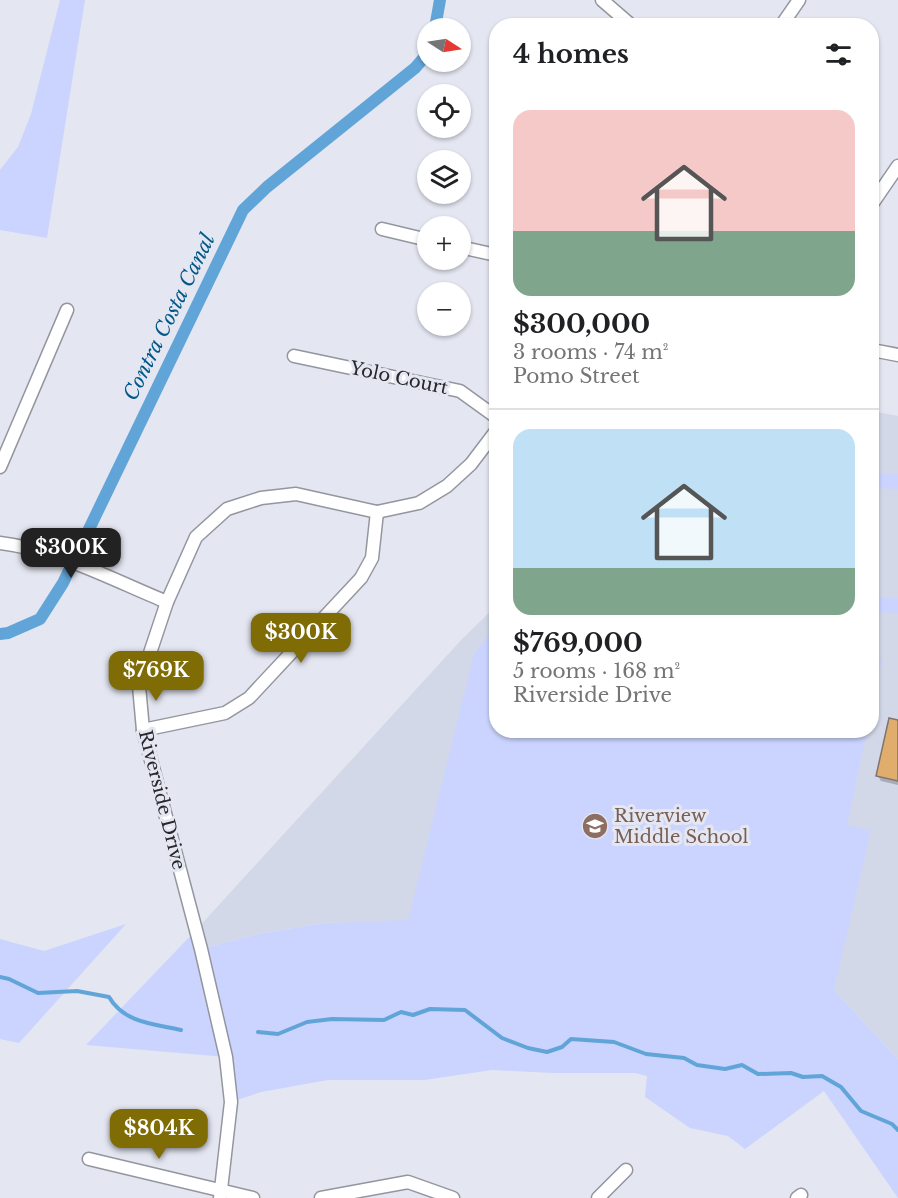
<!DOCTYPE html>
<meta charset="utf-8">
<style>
:root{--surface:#fff;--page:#f6f6f6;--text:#202124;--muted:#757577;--line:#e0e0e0;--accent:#7f6c05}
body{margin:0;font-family:"Libre Baskerville",serif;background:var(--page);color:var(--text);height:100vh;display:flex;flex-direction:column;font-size:22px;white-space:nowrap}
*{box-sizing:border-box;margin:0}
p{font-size:20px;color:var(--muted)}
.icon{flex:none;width:33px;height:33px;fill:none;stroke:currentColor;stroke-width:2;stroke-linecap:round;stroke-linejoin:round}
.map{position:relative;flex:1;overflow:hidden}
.drawer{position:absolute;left:489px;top:18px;width:390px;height:720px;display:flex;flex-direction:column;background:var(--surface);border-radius:24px;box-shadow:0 2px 4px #0004}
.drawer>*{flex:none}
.needle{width:39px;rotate:102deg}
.controls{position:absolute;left:417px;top:18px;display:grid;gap:12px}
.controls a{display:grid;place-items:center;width:54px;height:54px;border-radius:50%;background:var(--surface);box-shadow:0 2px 4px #0004;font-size:30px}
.price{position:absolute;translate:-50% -51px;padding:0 14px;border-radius:12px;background:var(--accent);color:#fff;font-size:20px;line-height:39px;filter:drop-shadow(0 2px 3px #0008)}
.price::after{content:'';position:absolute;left:50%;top:36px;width:18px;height:14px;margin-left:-9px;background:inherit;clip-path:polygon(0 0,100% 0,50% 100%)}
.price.active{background:#222;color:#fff}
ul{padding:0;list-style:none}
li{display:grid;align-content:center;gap:12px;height:318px;padding:0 24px}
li+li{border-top:2px solid var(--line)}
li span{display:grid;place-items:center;height:186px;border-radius:18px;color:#555}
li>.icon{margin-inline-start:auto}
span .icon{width:108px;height:108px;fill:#fffc;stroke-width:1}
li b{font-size:26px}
h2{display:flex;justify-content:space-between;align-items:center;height:72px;padding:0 24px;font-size:26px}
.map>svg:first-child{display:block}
.built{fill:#d3d8e9}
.green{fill:#cad4fe}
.shadow{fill:#0003}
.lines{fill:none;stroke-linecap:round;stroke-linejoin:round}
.stream{stroke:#61a5d8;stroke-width:4}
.canal{stroke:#61a5d8;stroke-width:12}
.building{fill:#e1ad6d;stroke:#7d766f;stroke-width:1.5}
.street-casing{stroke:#93969f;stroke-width:15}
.street{stroke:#fff;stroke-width:12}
.labels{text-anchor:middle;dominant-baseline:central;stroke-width:6;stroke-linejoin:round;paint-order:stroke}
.street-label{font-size:18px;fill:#27282c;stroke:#e4e6f1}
.education-label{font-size:18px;fill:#785e54;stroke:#e4e6f1;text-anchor:start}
.water-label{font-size:20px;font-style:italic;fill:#025989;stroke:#e4e6f1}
</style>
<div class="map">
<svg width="898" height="1198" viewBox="0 0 898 1198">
<rect width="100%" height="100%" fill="#e4e6f1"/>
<path class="built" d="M 872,411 L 898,416 L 898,1059 L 834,990 L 408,921 L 323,923 L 263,933 L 201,949 L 196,930 L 462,639 L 496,606 L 496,730 L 872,730 Z"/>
<g class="green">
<path d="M 60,0 L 85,0 L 47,238 L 0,230 L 0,170 L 18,147 L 31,114 Z"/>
<path d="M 872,473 L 898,474 L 898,489 L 872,488 Z"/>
<path d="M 872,597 L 898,598 L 898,613 L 872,612 Z"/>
<path d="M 496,626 L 496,730 L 867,731 L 847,825 L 871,830 L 834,990 L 898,1059 L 898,1198 L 824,1091 L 745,1149 L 728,1136 L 690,1128 L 645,1097 L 647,1076 L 635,1073 L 553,1073 L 492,1070 L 424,1080 L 328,1080 L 261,1092 L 231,1102 L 226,1057 L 86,1045 L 196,930 L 201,949 L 263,933 L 323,923 L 408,920 L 474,654 Z"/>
<path d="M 872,657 L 882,659 L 872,708 Z"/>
<path d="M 126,924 L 19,1043 L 0,1039 L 0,939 L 44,951 Z"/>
</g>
<path class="shadow" d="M 898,722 L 898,785 L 881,781 L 878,776 Z"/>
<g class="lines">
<g class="stream">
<path d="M 0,977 L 9,979 L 38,993 L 77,991 L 109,997 C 124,1023 154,1024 181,1030"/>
<path d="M 258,1032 L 278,1034 L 307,1022 L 332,1019 L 384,1020 L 401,1012 L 413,1015 L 430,1009 L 465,1010 L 502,1038 L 528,1048 L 547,1052 L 562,1047 L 571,1039 L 614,1042 L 646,1054 L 684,1058 L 697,1065 L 725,1069 L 742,1065 L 758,1074 L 791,1073 L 803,1077 L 822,1076 L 841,1087 L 861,1111 L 892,1124 L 898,1130"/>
</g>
<g class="canal">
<path d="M 435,28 L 440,0"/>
<path d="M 0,634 L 8,633 L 40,619 L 63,583 L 243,210 L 267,187 L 415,68 L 428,53"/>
</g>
</g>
<path class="building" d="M 889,718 L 898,720 L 898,781 L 876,776 Z"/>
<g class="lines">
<g class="street-casing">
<g id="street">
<path d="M 602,0 L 632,26"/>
<path d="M 781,26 L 799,0"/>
<path d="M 872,204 L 898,166"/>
<path d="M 382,229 L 428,240"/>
<path d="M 460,247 L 496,255"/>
<path d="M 872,350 L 898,355"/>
<path d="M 294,356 L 460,391 L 496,417"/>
<path d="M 0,467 L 67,310"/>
<path d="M 0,543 C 58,550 113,580 167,602"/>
<path d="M 143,730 L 225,713 L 249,698 L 361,578 L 372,558 L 377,512"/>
<path d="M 89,1159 L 253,1198"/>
<path d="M 220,1198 L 231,1102 L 226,1057 L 201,949 L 143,730 L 139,686 L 167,602 L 196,537 L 227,509 L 261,498 L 296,494 L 377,512 L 419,503 L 447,486 L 471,464 L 496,431"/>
<path d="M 321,1198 L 408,1182 L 453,1198"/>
<path d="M 598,1198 L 626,1170"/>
<path d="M 797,1198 L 801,1195"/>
</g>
</g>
<use href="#street" class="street"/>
</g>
<defs>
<g id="school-disc" transform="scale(1.35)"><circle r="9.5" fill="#8d6e63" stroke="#e4e6f1"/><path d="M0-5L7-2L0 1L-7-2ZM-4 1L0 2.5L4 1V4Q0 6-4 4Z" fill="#fff"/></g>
</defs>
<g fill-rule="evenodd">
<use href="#school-disc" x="595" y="826"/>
</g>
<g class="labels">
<g class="street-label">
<text transform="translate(399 378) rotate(12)">Yolo Court</text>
<text transform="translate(162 800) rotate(76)">Riverside Drive</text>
</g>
<g class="education-label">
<text x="614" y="816">Riverview<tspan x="614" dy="21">Middle School</tspan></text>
</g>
<g class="water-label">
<text transform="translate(169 317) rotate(-64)">Contra Costa Canal</text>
</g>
</g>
</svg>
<div class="controls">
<a><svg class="needle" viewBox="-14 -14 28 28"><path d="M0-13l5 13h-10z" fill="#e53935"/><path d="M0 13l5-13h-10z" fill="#757577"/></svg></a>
<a><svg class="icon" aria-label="locate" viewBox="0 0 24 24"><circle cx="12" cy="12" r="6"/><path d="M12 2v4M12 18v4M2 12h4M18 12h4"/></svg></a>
<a><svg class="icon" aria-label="layers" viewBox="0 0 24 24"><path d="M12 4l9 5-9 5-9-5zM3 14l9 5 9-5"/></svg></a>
<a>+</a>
<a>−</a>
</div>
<b class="price active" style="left:71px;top:579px">$300K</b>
<b class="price" style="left:301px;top:664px">$300K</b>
<b class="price" style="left:156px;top:702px">$769K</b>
<b class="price" style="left:159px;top:1160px">$804K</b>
<section class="drawer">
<h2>4 homes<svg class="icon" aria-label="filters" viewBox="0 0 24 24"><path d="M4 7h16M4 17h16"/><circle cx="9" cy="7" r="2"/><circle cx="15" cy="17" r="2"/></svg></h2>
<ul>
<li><span style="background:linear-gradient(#f6c9c9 65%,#7fa58c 0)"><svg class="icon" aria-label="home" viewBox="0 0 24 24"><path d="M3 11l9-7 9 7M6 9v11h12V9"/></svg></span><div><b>$300,000</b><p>3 rooms · 74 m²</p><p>Pomo Street</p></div></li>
<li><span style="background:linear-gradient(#bfe0f5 75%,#7fa58c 0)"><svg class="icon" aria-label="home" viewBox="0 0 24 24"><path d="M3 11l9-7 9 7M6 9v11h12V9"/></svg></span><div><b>$769,000</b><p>5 rooms · 168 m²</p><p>Riverside Drive</p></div></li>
</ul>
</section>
</div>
